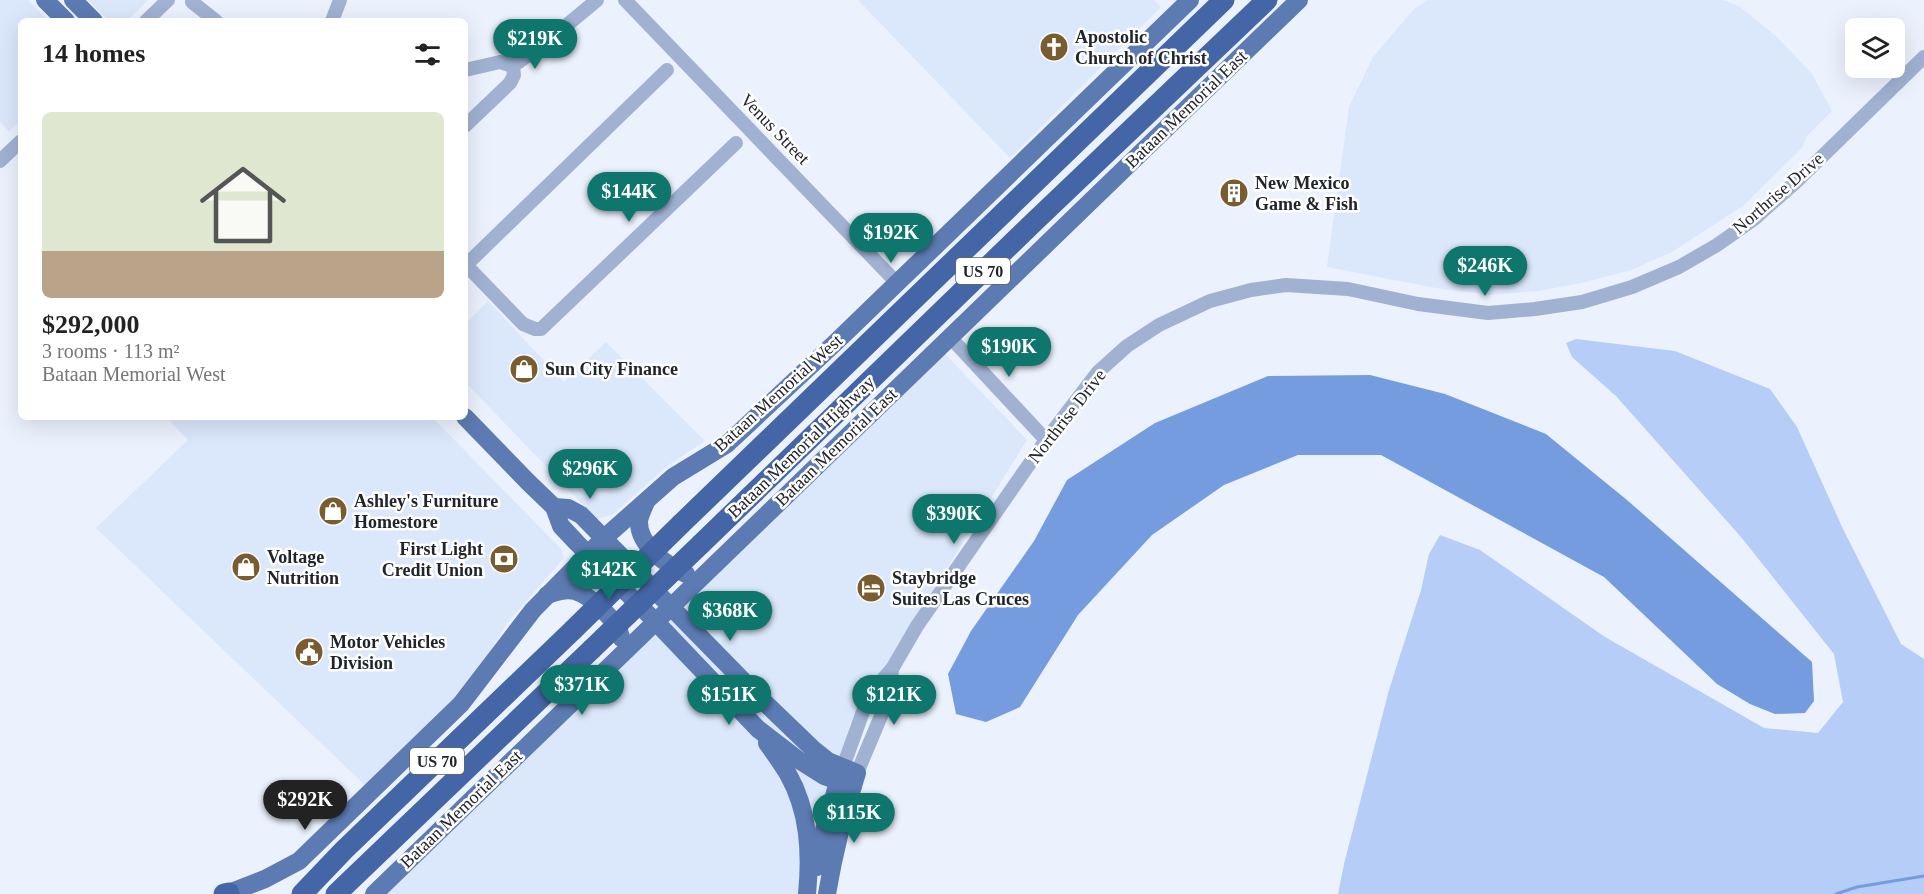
<!DOCTYPE html>
<meta charset="utf-8">
<style>
:root{--surface:#fff;--page:#f2f2f2;--text:#222;--muted:#767676;--line:#e0e0e0;--accent:#0f766e}
body{margin:0;font-family:"Times New Roman",serif;background:var(--page);color:var(--text);height:100vh;display:flex;flex-direction:column;font-size:22px;white-space:nowrap}
*{box-sizing:border-box;margin:0}
p{font-size:20px;color:var(--muted)}
.icon{flex:none;width:33px;height:33px;fill:none;stroke:currentColor;stroke-width:2;stroke-linecap:round;stroke-linejoin:round}
.map{position:relative;flex:1;overflow:hidden}
.sheet{position:absolute;left:18px;top:18px;width:450px;height:402px;display:flex;flex-direction:column;background:var(--surface);border-radius:9px;box-shadow:0 6px 24px #0002}
.sheet>*{flex:none}
.buttons{position:absolute;left:1845px;top:18px;display:grid;gap:12px}
.buttons a{display:grid;place-items:center;width:60px;height:60px;border-radius:9px;background:var(--surface);box-shadow:0 6px 24px #0002;font-size:30px}
.price{position:absolute;translate:-50% -51px;padding:0 14px;border-radius:21px;background:var(--accent);color:#fff;font-size:20px;line-height:39px;filter:drop-shadow(0 2px 3px #0008)}
.price::after{content:'';position:absolute;left:50%;top:36px;width:18px;height:14px;margin-left:-9px;background:inherit;clip-path:polygon(0 0,100% 0,50% 100%)}
.price.on{background:#222;color:#fff}
ul{padding:0;list-style:none}
li{display:grid;align-content:center;gap:12px;height:318px;padding:0 24px}
li+li{border-top:2px solid var(--line)}
li span{display:grid;place-items:center;height:186px;border-radius:9px;color:#555}
li>.icon{margin-inline-start:auto}
span .icon{width:108px;height:108px;fill:#fffc;stroke-width:1}
li b{font-size:26px}
h2{display:flex;justify-content:space-between;align-items:center;height:72px;padding:0 24px;font-size:26px}
.map>svg:first-child{display:block}
.built{fill:#dbe7fb}
.green{fill:#b5cdf7}
.water{fill:#769ce0}
.lines{fill:none;stroke-linecap:round;stroke-linejoin:round}
.stream{stroke:#769ce0;stroke-width:3}
.minor{stroke:#a0b1d1;stroke-width:14}
.major{stroke:#5c7bb2;stroke-width:18}
.highway{stroke:#4466a6;stroke-width:21}
.highway-bridge{stroke:#4466a6;stroke-width:21}
.labels{text-anchor:middle;dominant-baseline:central;stroke-width:5;stroke-linejoin:round;paint-order:stroke}
.shield{fill:#fff;stroke:#63666b;stroke-width:1.5}
.shield-label{font-size:16px;font-weight:bold;fill:#20242b}
.poi-label{font-size:18px;font-weight:bold;fill:#20242b;stroke:#fff;text-anchor:start}
.street-label{font-size:18px;fill:#20242b;stroke:#fff}
</style>
<div class="map">
<svg width="1924" height="894" viewBox="0 0 1924 894">
<rect width="100%" height="100%" fill="#ebf1fd"/>
<g class="built">
<path d="M 0,0 L 28,0 L 49,21 L 21,21 L 21,120 L 9,131 L 0,122 Z"/>
<path d="M 88,0 L 148,0 L 127,21 L 109,21 Z"/>
<path d="M 858,0 L 1154,0 L 1161,7 L 1010,158 Z"/>
<path d="M 1429,0 L 1722,0 L 1739,6 L 1777,37 L 1812,74 L 1832,111 L 1807,136 L 1802,148 L 1744,205 L 1672,252 L 1631,270 L 1586,282 L 1539,291 L 1490,295 L 1436,288 L 1327,267 L 1349,107 L 1373,57 L 1414,9 Z"/>
<path d="M 488,301 L 564,382 L 606,342 L 705,441 L 667,466 L 612,515 L 597,519 L 465,382 L 465,324 Z"/>
<path d="M 945,354 L 1027,440 L 850,723 L 806,894 L 385,894 Z"/>
<path d="M 166,417 L 432,417 L 561,549 L 564,558 L 507,623 L 465,692 L 368,788 L 96,528 L 188,440 Z"/>
</g>
<path class="green" d="M 1576,339 L 1675,351 L 1770,389 L 1797,427 L 1843,529 L 1901,644 L 1924,659 L 1924,894 L 1338,894 L 1344,864 L 1389,690 L 1421,590 L 1429,554 L 1440,535 L 1480,550 L 1605,637 L 1764,728 L 1818,733 L 1843,702 L 1834,654 L 1741,537 L 1616,396 L 1572,357 L 1566,343 Z"/>
<path class="water" d="M 1370,375 L 1445,394 L 1546,434 L 1627,500 L 1812,662 L 1814,701 L 1805,713 L 1775,714 L 1750,704 L 1717,684 L 1604,577 L 1381,455 L 1298,455 L 1224,485 L 1152,535 L 1078,615 L 1020,707 L 986,722 L 956,714 L 948,674 L 971,631 L 1034,541 L 1067,480 L 1155,423 L 1268,376 Z"/>
<g class="lines">
<path class="stream" d="M 1836,894 L 1857,887 L 1924,876"/>
<g class="minor">
<path d="M 625,0 L 897,283"/>
<path d="M 192,2 L 216,21"/>
<path d="M 146,21 L 168,0"/>
<path d="M 332,21 L 340,0"/>
<path d="M 465,70 L 500,62 L 513,66"/>
<path d="M 465,126 L 510,83 L 514,75 L 513,66 L 549,40 L 597,0"/>
<path d="M 0,161 L 21,141"/>
<path d="M 465,264 L 523,324 L 535,329 L 541,329 L 736,143"/>
<path d="M 466,265 L 667,70"/>
<path d="M 950,337 L 1046,440"/>
<path d="M 843,767 L 869,695 L 892,669 L 917,626 L 1046,440 L 1098,372 L 1127,346 L 1159,325 L 1210,301 L 1251,290 L 1286,285 L 1348,289 L 1418,304 L 1488,313 L 1535,309 L 1582,302 L 1632,287 L 1679,267 L 1717,245 L 1754,219 L 1797,181 L 1924,57"/>
<path d="M 857,773 L 889,697 L 892,669"/>
</g>
<g class="major">
<path d="M 45,0 L 66,21"/>
<path d="M 73,0 L 94,21"/>
<path d="M 465,417 L 528,482 L 554,507 L 561,526 L 577,543 L 655,621 L 758,729 L 797,759 L 824,776 L 853,786"/>
<path d="M 646,502 C 643,509 640,515 639,521 C 638,545 666,565 686,574"/>
<path d="M 554,507 L 568,508 L 581,515 L 761,699 L 813,749 L 828,761 L 857,773 C 844,813 834,852 827,894"/>
<path d="M 547,595 C 556,592 565,589 575,591 C 590,595 619,622 621,638"/>
<path d="M 767,743 C 774,753 782,764 788,774 C 809,811 811,853 807,894"/>
<path d="M 817,867 L 824,830 L 841,772"/>
<path d="M 229,893 L 265,879 L 299,861 L 461,704 L 533,610 L 603,539 L 673,477 L 727,444 L 836,342 L 1190,0"/>
<path d="M 374,894 L 1299,0"/>
</g>
<g class="highway">
<path d="M 681,524 L 1224,0"/>
<path d="M 701,544 L 1036,220 L 1267,0"/>
<path d="M 224,894 L 229,893"/>
<path d="M 302,894 L 344,850 L 573,630"/>
<path d="M 336,894 L 592,649"/>
</g>
<g class="highway-bridge">
<path d="M 573,630 L 681,524"/>
<path d="M 592,649 L 701,544"/>
</g>
</g>
<defs>
<g id="church-disc" transform="scale(1.5)"><circle r="9.5" fill="#795d30" stroke="#fff"/><path d="M-1.2-6h2.4v3.5h3.3v2.4h-3.3V6h-2.4V-.1h-3.3v-2.4h3.3Z" fill="#fff"/></g>
<g id="building-disc" transform="scale(1.5)"><circle r="9.5" fill="#795d30" stroke="#fff"/><path d="M-4-6H4V6H1V3H-1V6H-4ZM-2.5-4.3h1.7v1.8h-1.7ZM.8-4.3h1.7v1.8H.8ZM-2.5-1h1.7V.8h-1.7ZM.8-1h1.7V.8H.8Z" fill="#fff"/></g>
<g id="shop-disc" transform="scale(1.5)"><circle r="9.5" fill="#795d30" stroke="#fff"/><path d="M-5-2.5h2.3a2.7 3.5 0 0 1 5.4 0H5L5.5 6h-11ZM-1.5-2.5h3a1.5 2.3 0 0 0-3 0Z" fill="#fff"/></g>
<g id="bank-disc" transform="scale(1.5)"><circle r="9.5" fill="#795d30" stroke="#fff"/><path d="M-6-4H6V4H-6ZM0-2.3a2.3 2.3 0 1 0 0 4.6a2.3 2.3 0 1 0 0-4.6Z" fill="#fff"/></g>
<g id="hotel-disc" transform="scale(1.5)"><circle r="9.5" fill="#795d30" stroke="#fff"/><path d="M-6-4.5h1.5V1H6V5H4.5V3h-9V5H-6ZM-4 0a1.8 1.8 0 1 1 3.6 0ZM.5 0V-2.5h3Q6-2.5 6 0Z" fill="#fff"/></g>
<g id="civic-disc" transform="scale(1.5)"><circle r="9.5" fill="#795d30" stroke="#fff"/><path d="M-.6-6.5H3V-4.5H.6V-3L4-1V1h2V6H-6V1h2V-1L-.6-3ZM-1.2 2.5V6h2.4V2.5Z" fill="#fff"/></g>
</defs>
<g fill-rule="evenodd">
<use href="#church-disc" x="1054" y="47"/>
<use href="#building-disc" x="1234" y="193"/>
<use href="#shop-disc" x="524" y="369"/>
<use href="#shop-disc" x="333" y="511"/>
<use href="#bank-disc" x="504" y="559"/>
<use href="#shop-disc" x="246" y="567"/>
<use href="#hotel-disc" x="871" y="588"/>
<use href="#civic-disc" x="309" y="652"/>
</g>
<g class="labels">
<g class="shield">
<rect x="956" y="258" width="54" height="26" rx="4.5"/>
<rect x="410" y="748" width="54" height="26" rx="4.5"/>
</g>
<g class="shield-label">
<text x="983" y="271">US 70</text>
<text x="437" y="761">US 70</text>
</g>
<g class="poi-label">
<text x="1075" y="37">Apostolic<tspan x="1075" dy="21">Church of Christ</tspan></text>
<text x="1255" y="183">New Mexico<tspan x="1255" dy="21">Game &amp; Fish</tspan></text>
<text x="545" y="369">Sun City Finance</text>
<text x="354" y="501">Ashley's Furniture<tspan x="354" dy="21">Homestore</tspan></text>
<text x="483" y="549" text-anchor="end">First Light<tspan x="483" dy="21">Credit Union</tspan></text>
<text x="267" y="557">Voltage<tspan x="267" dy="21">Nutrition</tspan></text>
<text x="892" y="578">Staybridge<tspan x="892" dy="21">Suites Las Cruces</tspan></text>
<text x="330" y="642">Motor Vehicles<tspan x="330" dy="21">Division</tspan></text>
</g>
<g class="street-label">
<text transform="translate(1186 109) rotate(-44)">Bataan Memorial East</text>
<text transform="translate(775 129) rotate(46)">Venus Street</text>
<text transform="translate(1778 193) rotate(-41)">Northrise Drive</text>
<text transform="translate(778 393) rotate(-42)">Bataan Memorial West</text>
<text transform="translate(1067 416) rotate(-52)">Northrise Drive</text>
<text transform="translate(801 447) rotate(-44)">Bataan Memorial Highway</text>
<text transform="translate(836 447) rotate(-44)">Bataan Memorial East</text>
<text transform="translate(461 809) rotate(-44)">Bataan Memorial East</text>
</g>
</g>
</svg>
<div class="buttons">
<a><svg class="icon" aria-label="layers" viewBox="0 0 24 24"><path d="M12 4l9 5-9 5-9-5zM3 14l9 5 9-5"/></svg></a>
</div>
<b class="price" style="left:535px;top:70px">$219K</b>
<b class="price" style="left:629px;top:223px">$144K</b>
<b class="price" style="left:891px;top:264px">$192K</b>
<b class="price" style="left:1485px;top:297px">$246K</b>
<b class="price" style="left:1009px;top:378px">$190K</b>
<b class="price" style="left:590px;top:500px">$296K</b>
<b class="price" style="left:954px;top:545px">$390K</b>
<b class="price" style="left:609px;top:601px">$142K</b>
<b class="price" style="left:730px;top:642px">$368K</b>
<b class="price" style="left:582px;top:716px">$371K</b>
<b class="price" style="left:729px;top:726px">$151K</b>
<b class="price" style="left:894px;top:726px">$121K</b>
<b class="price on" style="left:305px;top:831px">$292K</b>
<b class="price" style="left:854px;top:844px">$115K</b>
<section class="sheet">
<h2>14 homes<svg class="icon" aria-label="filters" viewBox="0 0 24 24"><path d="M4 7h16M4 17h16"/><circle cx="9" cy="7" r="2"/><circle cx="15" cy="17" r="2"/></svg></h2>
<ul>
<li><span style="background:linear-gradient(#dfe7d0 75%,#b9a48a 0)"><svg class="icon" aria-label="home" viewBox="0 0 24 24"><path d="M3 11l9-7 9 7M6 9v11h12V9"/></svg></span><div><b>$292,000</b><p>3 rooms · 113 m²</p><p>Bataan Memorial West</p></div></li>
</ul>
</section>
</div>
